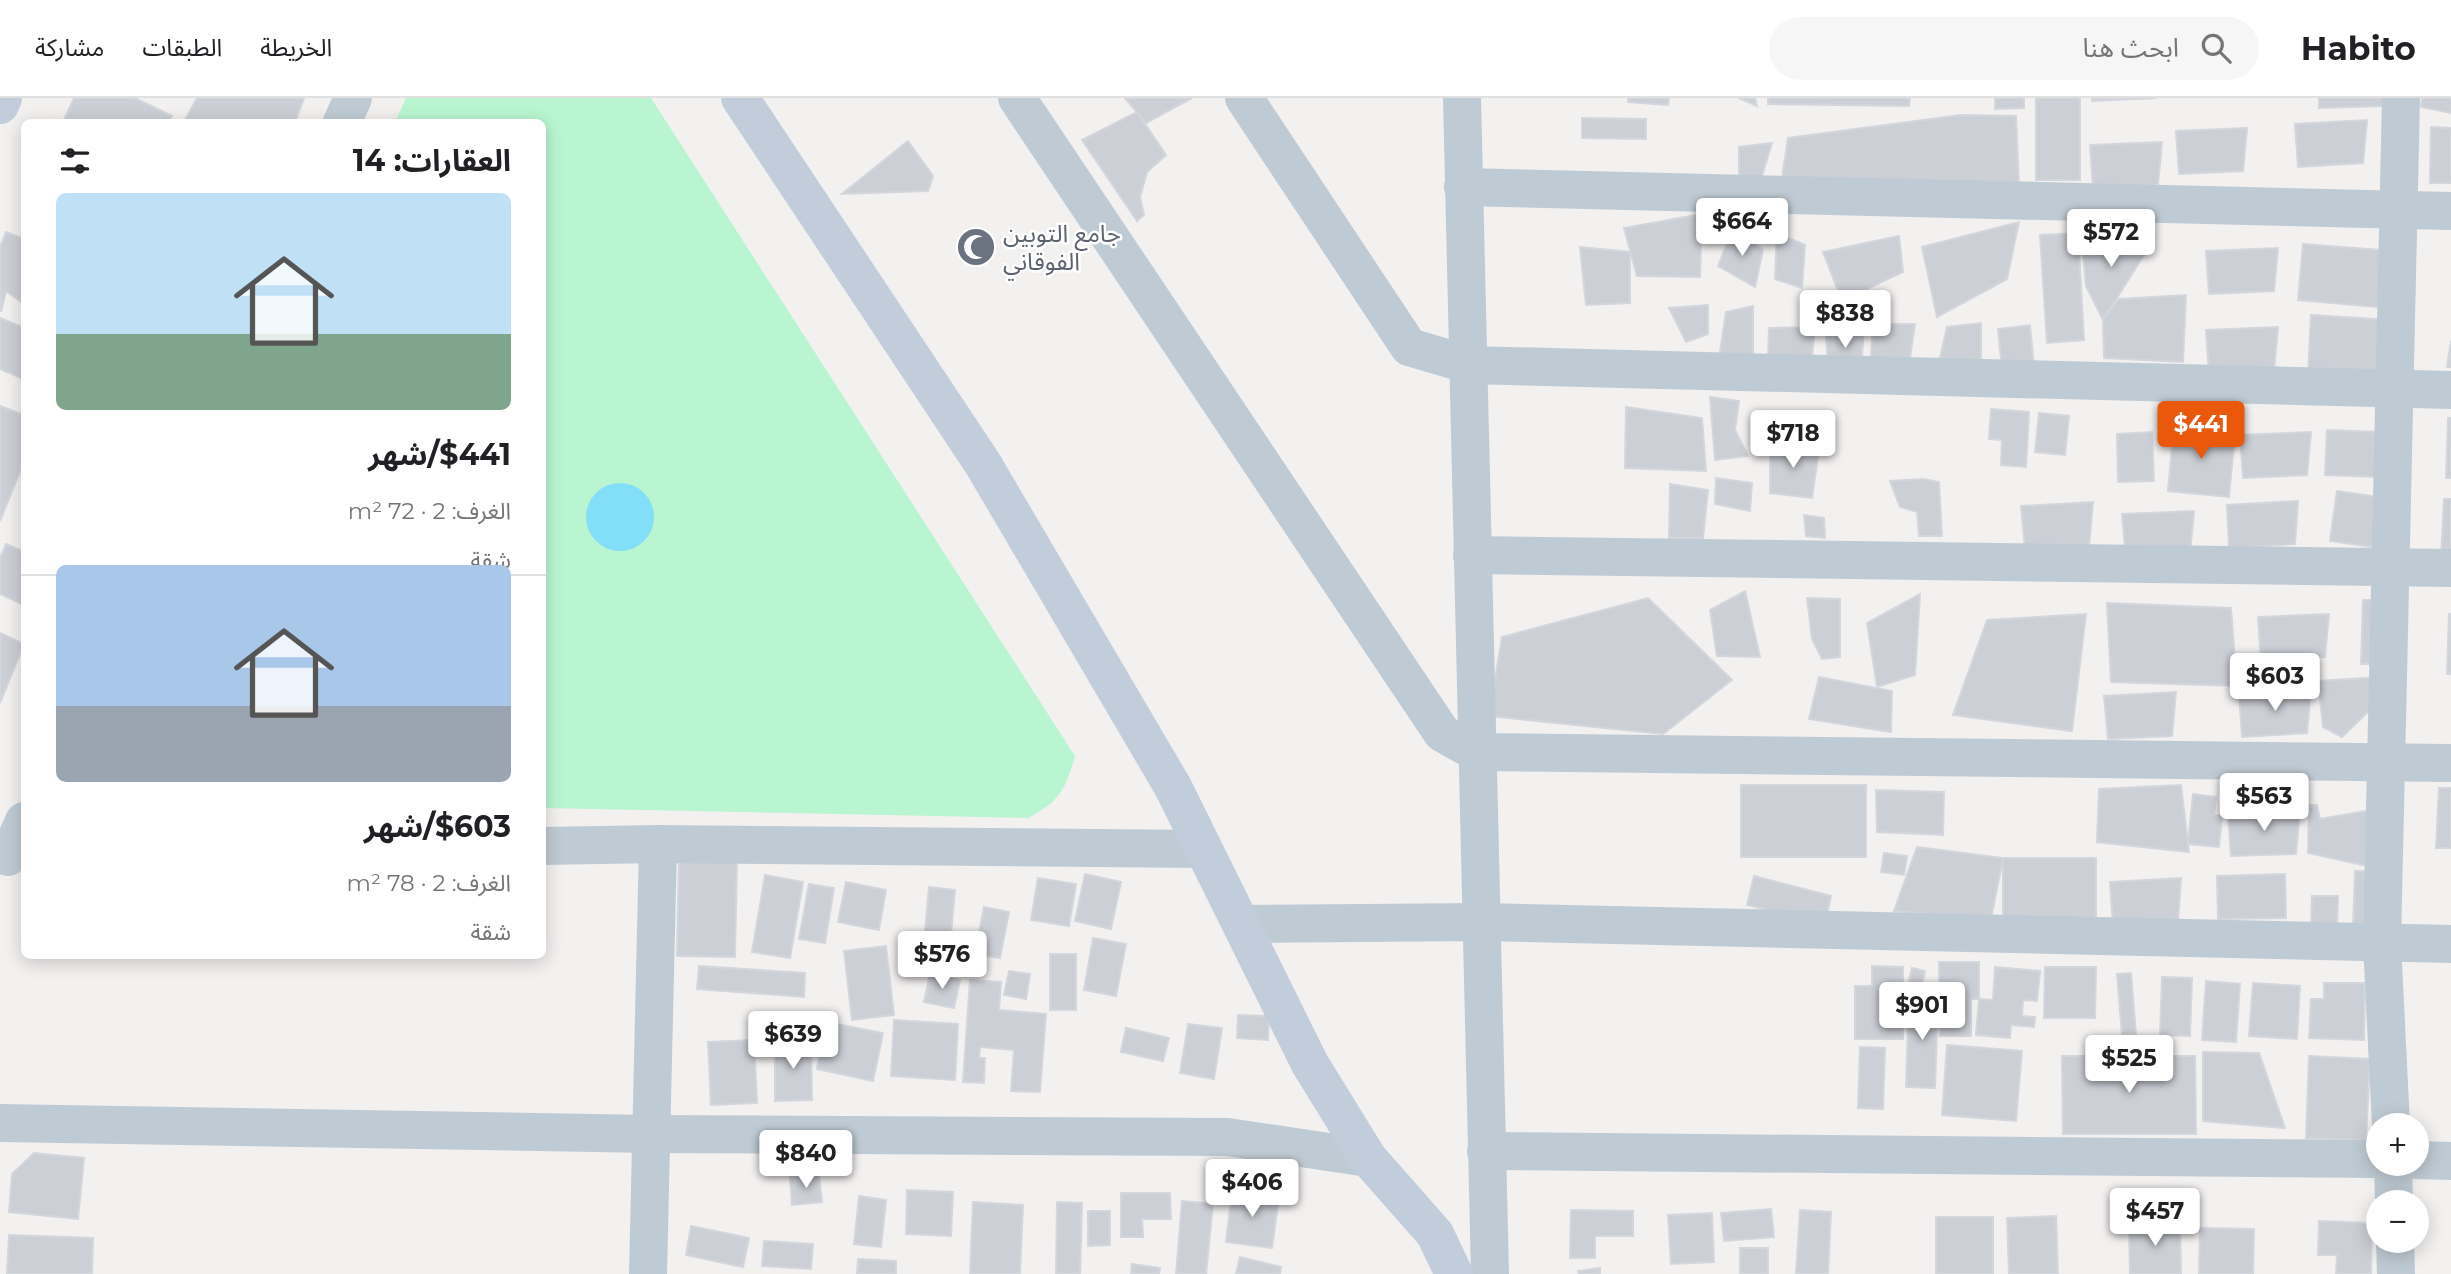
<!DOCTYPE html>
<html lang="ar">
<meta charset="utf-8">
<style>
:root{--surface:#fff;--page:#f6f6f6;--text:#202124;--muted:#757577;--line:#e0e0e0;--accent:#ea580c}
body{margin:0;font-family:Montserrat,"Noto Sans Arabic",sans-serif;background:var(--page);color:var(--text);direction:rtl;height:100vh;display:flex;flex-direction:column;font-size:26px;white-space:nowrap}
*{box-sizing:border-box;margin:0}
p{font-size:23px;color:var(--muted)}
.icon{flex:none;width:38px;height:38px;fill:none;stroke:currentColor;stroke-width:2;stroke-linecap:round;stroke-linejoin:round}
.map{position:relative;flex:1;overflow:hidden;direction:ltr}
.panel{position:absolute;left:21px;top:21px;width:525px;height:840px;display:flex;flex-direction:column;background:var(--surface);border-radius:10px;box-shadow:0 4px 18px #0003;direction:rtl}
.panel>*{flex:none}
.fabs{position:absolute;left:2366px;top:1015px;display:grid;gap:14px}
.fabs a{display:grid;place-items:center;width:63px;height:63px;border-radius:50%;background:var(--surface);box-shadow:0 4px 18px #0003;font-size:35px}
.price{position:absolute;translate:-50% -60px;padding:0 16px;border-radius:7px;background:#fff;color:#222;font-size:23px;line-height:46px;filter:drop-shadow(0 2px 4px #0008)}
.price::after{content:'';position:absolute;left:50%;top:42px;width:21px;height:16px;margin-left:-10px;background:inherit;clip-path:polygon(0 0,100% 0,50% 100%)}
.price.current{background:var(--accent);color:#fff}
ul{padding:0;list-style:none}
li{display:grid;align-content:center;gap:14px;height:371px;padding:0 35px}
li+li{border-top:2px solid var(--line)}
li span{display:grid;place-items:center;height:217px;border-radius:10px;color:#555}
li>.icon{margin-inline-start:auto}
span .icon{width:126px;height:126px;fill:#fffc;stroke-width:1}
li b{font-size:30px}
h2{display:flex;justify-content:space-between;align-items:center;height:84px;padding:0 35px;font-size:30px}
header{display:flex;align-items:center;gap:42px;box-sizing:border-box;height:98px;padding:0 35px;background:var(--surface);border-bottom:2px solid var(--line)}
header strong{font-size:33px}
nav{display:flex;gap:38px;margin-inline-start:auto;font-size:24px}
.search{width:490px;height:63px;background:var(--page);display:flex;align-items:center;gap:18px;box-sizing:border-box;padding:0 24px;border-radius:38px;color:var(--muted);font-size:26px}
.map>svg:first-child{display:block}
.green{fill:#baf5d1}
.water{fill:#83def7}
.building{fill:#cccfd6;stroke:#d4d6dd;stroke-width:2}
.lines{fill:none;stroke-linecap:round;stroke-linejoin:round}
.street{stroke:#bfcbd4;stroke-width:38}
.secondary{stroke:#c1cddb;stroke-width:38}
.labels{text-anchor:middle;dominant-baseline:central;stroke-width:5;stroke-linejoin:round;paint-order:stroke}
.worship-label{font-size:24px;fill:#5b616d;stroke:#fff;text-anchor:start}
</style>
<header>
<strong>Habito</strong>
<div class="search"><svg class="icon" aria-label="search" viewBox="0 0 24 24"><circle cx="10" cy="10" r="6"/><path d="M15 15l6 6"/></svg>ابحث هنا</div>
<nav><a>الخريطة</a><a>الطبقات</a><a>مشاركة</a></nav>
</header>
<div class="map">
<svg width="2451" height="1176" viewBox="0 0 2451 1176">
<rect width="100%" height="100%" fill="#f3f0f0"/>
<path class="green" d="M 406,0 L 651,0 L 1075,658 C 1066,691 1059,704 1028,720 L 543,710 L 542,24 L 395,24 Z"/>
<circle class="water" cx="620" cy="419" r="34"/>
<g class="building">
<path d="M 74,0 L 135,0 L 172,18 L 169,24 L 63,24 Z"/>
<path d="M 197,0 L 304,0 L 295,24 L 184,24 Z"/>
<path d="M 1125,0 L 1192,0 L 1146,25 Z"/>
<path d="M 1628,0 L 1669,0 L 1668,7 L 1628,4 Z"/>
<path d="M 1739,0 L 1755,0 L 1757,8 Z"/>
<path d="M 1768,0 L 1910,0 L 1909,8 L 1768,6 Z"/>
<path d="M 1995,0 L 2024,0 L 2024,10 L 1995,11 Z"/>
<rect x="2036" y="0" width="44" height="82"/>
<path d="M 2092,0 L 2157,0 L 2092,3 Z"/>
<path d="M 2319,0 L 2385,0 L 2384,8 L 2319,10 Z"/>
<path d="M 2422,0 L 2451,0 L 2451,15 L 2421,9 Z"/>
<path d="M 1137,14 L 1166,57 L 1147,74 L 1140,99 L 1144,117 L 1137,123 L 1082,42 Z"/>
<path d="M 1961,17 L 2016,18 L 2019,86 L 1782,80 L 1788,40 Z"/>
<path d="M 1582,20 L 1646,21 L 1646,41 L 1582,40 Z"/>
<path d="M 2367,22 L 2363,65 L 2298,69 L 2295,26 Z"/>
<path d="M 2431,29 L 2451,30 L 2451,85 L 2430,85 Z"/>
<path d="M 2247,30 L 2243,73 L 2179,76 L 2176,33 Z"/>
<path d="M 908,43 L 933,78 L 928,93 L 842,96 Z"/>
<path d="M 2162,44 L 2158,87 L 2093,90 L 2090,47 Z"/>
<path d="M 1772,45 L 1762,78 L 1739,82 L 1739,49 Z"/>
<path d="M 1702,116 L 1700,179 L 1637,178 L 1624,130 Z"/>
<path d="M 2019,124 L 2007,181 L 1937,219 L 1922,149 Z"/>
<path d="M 1733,130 L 1763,152 L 1755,189 L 1718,168 Z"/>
<path d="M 6,134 L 24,141 L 24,206 L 6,193 L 1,214 L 0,149 Z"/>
<path d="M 1777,135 L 1805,147 L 1802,190 L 1775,181 Z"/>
<path d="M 2078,135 L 2084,242 L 2047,245 L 2040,137 Z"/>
<path d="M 1899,138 L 1903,174 L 1842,203 L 1823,154 Z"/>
<path d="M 2154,141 L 2103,222 L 2086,188 L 2082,144 Z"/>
<path d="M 2303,146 L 2393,153 L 2388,210 L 2298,202 Z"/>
<path d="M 1580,149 L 1630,154 L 1630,205 L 1586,207 Z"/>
<path d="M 2278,150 L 2274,193 L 2209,196 L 2206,153 Z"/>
<path d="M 2186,197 L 2183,264 L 2104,260 L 2103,222 L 2119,201 Z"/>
<path d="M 1708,207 L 1708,236 L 1686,244 L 1669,210 Z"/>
<path d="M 1753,208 L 1753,268 L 1718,267 L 1726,214 Z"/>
<path d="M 2311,217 L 2390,222 L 2385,282 L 2308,277 Z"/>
<path d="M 0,220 L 24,230 L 23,281 L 0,271 Z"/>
<path d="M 1981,225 L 1981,266 L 1940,260 L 1947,229 Z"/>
<path d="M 1873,226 L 1915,226 L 1908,273 L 1870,272 Z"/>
<path d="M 2030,227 L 2034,269 L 2002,271 L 1998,231 Z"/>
<path d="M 1815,229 L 1812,258 L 1768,260 L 1769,230 Z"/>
<path d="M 2278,229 L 2274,273 L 2209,275 L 2206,232 Z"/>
<path d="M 1864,232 L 1861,271 L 1828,270 L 1826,236 Z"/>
<path d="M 2451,243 L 2451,269 L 2447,269 Z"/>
<path d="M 1710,299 L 1739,303 L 1735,332 L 1748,358 L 1715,362 Z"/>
<path d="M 0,308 L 24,317 L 24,364 L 0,423 Z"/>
<path d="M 1626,309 L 1702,320 L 1706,373 L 1625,370 Z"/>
<path d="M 1991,311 L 2029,314 L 2026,369 L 2001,367 L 2002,342 L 1989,341 Z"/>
<path d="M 2039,315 L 2069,318 L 2065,357 L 2035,354 Z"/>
<path d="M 2448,320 L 2451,320 L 2451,380 L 2446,380 Z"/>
<path d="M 2174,327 L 2231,332 L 2230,347 L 2234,347 L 2229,399 L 2168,393 Z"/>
<path d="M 2327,332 L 2380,334 L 2379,379 L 2325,377 Z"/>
<path d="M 2152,334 L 2154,383 L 2118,384 L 2117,336 Z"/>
<path d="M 2311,334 L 2307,377 L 2243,380 L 2240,337 Z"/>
<path d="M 1770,344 L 1819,352 L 1812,400 L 1770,395 Z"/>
<path d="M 1716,380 L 1752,385 L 1750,413 L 1715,406 Z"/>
<path d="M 1923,381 L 1939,384 L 1942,438 L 1919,438 L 1917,414 L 1900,409 L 1890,383 Z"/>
<path d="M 1670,386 L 1708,392 L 1703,440 L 1669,440 Z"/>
<path d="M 2337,393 L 2380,399 L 2373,449 L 2330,443 Z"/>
<path d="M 2444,401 L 2451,401 L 2451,462 L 2441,461 Z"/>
<path d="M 2298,403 L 2295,446 L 2229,450 L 2227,407 Z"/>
<path d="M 2093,404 L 2089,448 L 2025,451 L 2021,408 Z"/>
<path d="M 2194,413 L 2190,456 L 2126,460 L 2122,416 Z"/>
<path d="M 1804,417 L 1824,420 L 1825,440 L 1806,438 Z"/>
<path d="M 6,446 L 24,454 L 24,507 L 0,496 L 0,460 Z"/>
<path d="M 1745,493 L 1760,559 L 1717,558 L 1710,512 Z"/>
<path d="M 1920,496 L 1915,577 L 1877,589 L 1867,525 Z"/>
<path d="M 1648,500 L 1732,582 L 1663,636 L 1489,618 L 1502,539 Z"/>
<path d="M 1807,500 L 1840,501 L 1840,559 L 1822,561 L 1812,541 Z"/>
<path d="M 2363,502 L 2383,502 L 2382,566 L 2361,566 Z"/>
<path d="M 2107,505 L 2231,510 L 2237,588 L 2111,584 Z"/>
<path d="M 2086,516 L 2072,633 L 1953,617 L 1987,522 Z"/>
<path d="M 2329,516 L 2325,559 L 2261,563 L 2258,519 Z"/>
<path d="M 2449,516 L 2451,516 L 2451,576 L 2447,576 Z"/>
<path d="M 0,535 L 24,546 L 0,605 Z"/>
<path d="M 1819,579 L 1892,593 L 1891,634 L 1809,621 Z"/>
<path d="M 2380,579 L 2378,604 L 2342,639 L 2323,629 L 2318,583 Z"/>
<path d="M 2311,592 L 2307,635 L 2242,639 L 2239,595 Z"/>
<path d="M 2176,594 L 2172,638 L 2108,641 L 2104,598 Z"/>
<rect x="1741" y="687" width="125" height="72"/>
<path d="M 2181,687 L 2189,754 L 2097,744 L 2099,691 Z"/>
<path d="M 2439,690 L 2451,690 L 2451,750 L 2436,750 Z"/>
<path d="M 1876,692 L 1944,694 L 1943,737 L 1877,734 Z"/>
<path d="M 2193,696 L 2216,699 L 2214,717 L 2222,718 L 2219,749 L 2188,746 Z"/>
<path d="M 2309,707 L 2317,707 L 2320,721 L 2372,712 L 2367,768 L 2308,755 Z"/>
<path d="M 2300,712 L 2296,756 L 2231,758 L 2228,715 Z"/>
<path d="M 1917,749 L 2003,760 L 1991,821 L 1894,813 Z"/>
<path d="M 1884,755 L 1907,758 L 1904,777 L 1881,774 Z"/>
<path d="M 679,760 L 737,761 L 735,859 L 677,858 Z"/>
<path d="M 2003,760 L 2096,760 L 2096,822 L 2003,823 Z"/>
<path d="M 2355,773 L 2377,773 L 2376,831 L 2353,830 Z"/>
<path d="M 1085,776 L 1121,784 L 1111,831 L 1075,823 Z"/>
<path d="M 2285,776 L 2286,820 L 2218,821 L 2217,778 Z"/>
<path d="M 765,777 L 803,784 L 790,860 L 752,854 Z"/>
<path d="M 1754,778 L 1831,798 L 1825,825 L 1747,807 Z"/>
<path d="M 1038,780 L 1076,786 L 1069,828 L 1031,822 Z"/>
<path d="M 2181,780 L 2178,824 L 2113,827 L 2110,784 Z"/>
<path d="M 846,784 L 886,792 L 879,832 L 838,824 Z"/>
<path d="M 809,786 L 834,790 L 825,845 L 799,841 Z"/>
<path d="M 929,789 L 955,792 L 951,836 L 925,834 Z"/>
<path d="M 2312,798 L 2338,798 L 2337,831 L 2311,830 Z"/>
<path d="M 984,809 L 1009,814 L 1000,860 L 975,856 Z"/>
<path d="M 1093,840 L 1126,846 L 1116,898 L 1084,892 Z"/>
<path d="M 934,843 L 967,851 L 963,872 L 929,864 Z"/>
<path d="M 886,848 L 894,917 L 852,922 L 844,853 Z"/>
<rect x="1050" y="856" width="26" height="56"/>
<path d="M 1939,864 L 1979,864 L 1979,901 L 1971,901 L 1971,938 L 1940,938 Z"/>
<path d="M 699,868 L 805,875 L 804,899 L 697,891 Z"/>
<path d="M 1872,868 L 1903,869 L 1903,941 L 1855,941 L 1855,888 L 1872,888 Z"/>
<path d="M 1995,869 L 2040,873 L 2037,903 L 2023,902 L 2022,918 L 2035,919 L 2034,929 L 2011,927 L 2010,940 L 1976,937 L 1979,901 L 1993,902 Z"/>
<path d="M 2045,869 L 2096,869 L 2095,920 L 2044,920 Z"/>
<path d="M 1912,870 L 1925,873 L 1922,886 L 1909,883 Z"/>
<path d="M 1009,873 L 1030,876 L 1026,901 L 1004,897 Z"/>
<path d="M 2131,875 L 2136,936 L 2122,937 L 2117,876 Z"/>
<path d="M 930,876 L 960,882 L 954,910 L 924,904 Z"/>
<path d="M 2162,879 L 2192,880 L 2190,938 L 2160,937 Z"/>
<path d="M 970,882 L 1001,884 L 999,912 L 1046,916 L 1040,994 L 1011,993 L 1014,952 L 980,949 L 979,960 L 985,960 L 984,985 L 963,984 Z"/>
<path d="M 2206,883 L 2240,886 L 2236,944 L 2202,942 Z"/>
<path d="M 2253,885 L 2300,888 L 2297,941 L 2249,938 Z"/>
<path d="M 2324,885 L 2365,885 L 2364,942 L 2309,940 L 2311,901 L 2324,901 Z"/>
<path d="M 1909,898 L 1938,899 L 1935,990 L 1906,989 Z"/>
<path d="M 1238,917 L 1269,918 L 1268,942 L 1237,940 Z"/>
<path d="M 894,922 L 958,926 L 955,982 L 891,978 Z"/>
<path d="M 826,924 L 883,935 L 873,983 L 817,971 Z"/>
<path d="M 1188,926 L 1222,930 L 1214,981 L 1180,975 Z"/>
<path d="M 1126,930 L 1169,940 L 1163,963 L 1121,954 Z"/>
<path d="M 754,942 L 757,1005 L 711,1007 L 708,944 Z"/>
<path d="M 811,943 L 812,1002 L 775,1003 L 775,944 Z"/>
<path d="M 1947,947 L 2022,953 L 2016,1023 L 1942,1017 Z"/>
<path d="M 1860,949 L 1885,950 L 1883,1011 L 1858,1010 Z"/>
<path d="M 2203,954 L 2259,955 L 2285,1030 L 2203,1023 Z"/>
<path d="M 2062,958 L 2195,958 L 2196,1036 L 2063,1036 Z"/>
<path d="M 2309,958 L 2370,961 L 2366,1042 L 2306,1040 Z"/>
<path d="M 34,1055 L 84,1060 L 78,1121 L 9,1114 L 12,1076 Z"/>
<path d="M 819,1076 L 822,1104 L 792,1107 L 790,1079 Z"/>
<path d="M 907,1092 L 953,1094 L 951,1138 L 906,1136 Z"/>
<path d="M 1232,1093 L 1279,1099 L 1272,1150 L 1226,1144 Z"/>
<path d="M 1121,1095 L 1170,1095 L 1171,1121 L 1142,1121 L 1143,1139 L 1121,1139 Z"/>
<path d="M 859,1098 L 886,1102 L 881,1149 L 854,1146 Z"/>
<path d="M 1182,1103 L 1213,1106 L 1206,1176 L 1176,1176 Z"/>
<path d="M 973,1104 L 1023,1107 L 1020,1176 L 970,1176 Z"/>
<path d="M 1057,1104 L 1082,1105 L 1080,1176 L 1056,1176 Z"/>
<path d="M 1771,1111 L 1774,1139 L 1724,1143 L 1721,1115 Z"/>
<path d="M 1571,1112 L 1633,1113 L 1633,1138 L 1595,1138 L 1595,1160 L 1570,1160 Z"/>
<path d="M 1800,1112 L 1831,1114 L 1828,1176 L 1796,1176 Z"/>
<path d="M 1088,1113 L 1110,1113 L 1110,1147 L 1088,1148 Z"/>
<path d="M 1712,1115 L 1714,1164 L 1671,1166 L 1668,1117 Z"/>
<path d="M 2056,1118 L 2058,1176 L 2009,1176 L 2007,1120 Z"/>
<rect x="1936" y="1119" width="57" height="57"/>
<path d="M 2319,1123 L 2372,1125 L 2371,1176 L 2336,1176 L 2337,1157 L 2318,1157 Z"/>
<path d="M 2129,1124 L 2180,1124 L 2181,1176 L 2130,1176 Z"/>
<path d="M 691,1128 L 749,1140 L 743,1169 L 686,1157 Z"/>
<path d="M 2200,1130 L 2254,1131 L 2253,1176 L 2199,1176 Z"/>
<path d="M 9,1137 L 93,1140 L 92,1176 L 7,1176 Z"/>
<path d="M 764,1143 L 813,1146 L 811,1171 L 762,1168 Z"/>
<rect x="1740" y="1150" width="28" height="26"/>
<path d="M 1240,1159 L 1281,1169 L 1280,1176 L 1236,1176 Z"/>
<path d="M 858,1161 L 896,1163 L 896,1176 L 857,1176 Z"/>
<path d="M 1132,1166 L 1160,1170 L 1159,1176 L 1131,1176 Z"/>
<path d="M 1600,1170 L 1600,1176 L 1579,1176 L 1578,1173 Z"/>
</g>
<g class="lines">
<g class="street">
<path d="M 1017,0 L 1442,635 L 1476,654 L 2451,665"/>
<path d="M 1244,0 L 1409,249 L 1470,267 L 2451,292"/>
<path d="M 1462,0 L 1490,1176"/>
<path d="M 342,24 L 353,0"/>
<path d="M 1463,89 L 2451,113"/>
<path d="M 1472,457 L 2451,470"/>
<path d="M 542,748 L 658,746 L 1203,751"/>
<path d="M 8,759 L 24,723"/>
<path d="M 1241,826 L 1481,824 L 2451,846"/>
<path d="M 0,1025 L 651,1036 L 1228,1039 L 1368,1060"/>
<path d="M 2391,1027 L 2382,845 L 2401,0"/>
<path d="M 1486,1053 L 2378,1061"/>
<path d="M 2417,1062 L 2451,1063"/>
<path d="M 2393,1066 L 2394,1104"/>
<path d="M 2395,1143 L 2396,1176"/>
<path d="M 648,1176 L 658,746"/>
</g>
<g class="secondary">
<path d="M 740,0 L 983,366 L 1173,689 L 1310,966 L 1368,1060 L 1435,1136 L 1454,1176"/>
<path d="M 0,7 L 3,0"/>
</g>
</g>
<defs>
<g id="mosque-disc" transform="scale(2.0125)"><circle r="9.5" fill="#6b7280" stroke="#fff"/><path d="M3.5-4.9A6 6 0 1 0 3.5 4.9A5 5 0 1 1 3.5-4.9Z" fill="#fff"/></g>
</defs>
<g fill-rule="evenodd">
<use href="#mosque-disc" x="976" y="149"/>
</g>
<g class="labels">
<g class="worship-label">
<text x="1003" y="135">جامع التوبين<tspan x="1003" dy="28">الفوقاني</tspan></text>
</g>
</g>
</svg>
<div class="fabs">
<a>+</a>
<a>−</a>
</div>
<b class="price" style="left:1742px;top:160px">$664</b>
<b class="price" style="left:2111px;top:171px">$572</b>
<b class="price" style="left:1845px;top:252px">$838</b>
<b class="price current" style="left:2201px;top:363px">$441</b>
<b class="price" style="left:1793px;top:372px">$718</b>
<b class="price" style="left:2275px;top:615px">$603</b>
<b class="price" style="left:2264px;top:735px">$563</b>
<b class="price" style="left:942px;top:893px">$576</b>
<b class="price" style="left:1922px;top:944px">$901</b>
<b class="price" style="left:793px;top:973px">$639</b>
<b class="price" style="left:2129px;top:997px">$525</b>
<b class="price" style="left:806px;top:1092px">$840</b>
<b class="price" style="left:1252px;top:1121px">$406</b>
<b class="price" style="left:2155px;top:1150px">$457</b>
<section class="panel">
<h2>العقارات: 14<svg class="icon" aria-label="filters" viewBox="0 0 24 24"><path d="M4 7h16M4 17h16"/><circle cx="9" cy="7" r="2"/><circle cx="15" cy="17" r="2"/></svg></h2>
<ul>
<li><span style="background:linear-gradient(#bfe0f5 65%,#7fa58c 0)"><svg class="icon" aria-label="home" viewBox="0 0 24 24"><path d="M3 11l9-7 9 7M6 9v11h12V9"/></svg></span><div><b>$441/شهر</b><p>الغرف: 2 · 72 m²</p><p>شقة</p></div></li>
<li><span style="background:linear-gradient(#a9c7e8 65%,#9aa5b1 0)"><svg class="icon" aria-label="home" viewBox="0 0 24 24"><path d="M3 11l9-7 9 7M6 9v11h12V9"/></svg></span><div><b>$603/شهر</b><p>الغرف: 2 · 78 m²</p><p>شقة</p></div></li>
</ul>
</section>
</div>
